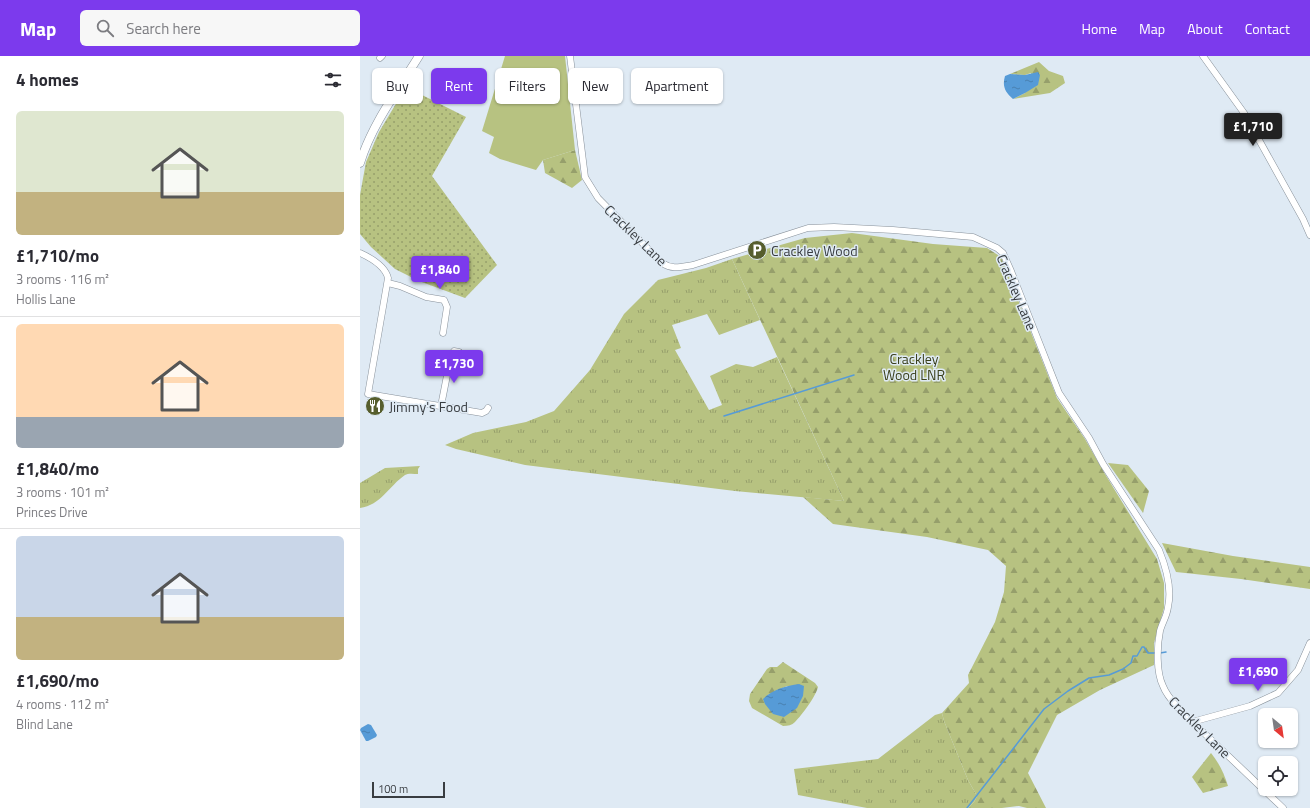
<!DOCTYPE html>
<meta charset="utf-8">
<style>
:root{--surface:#fff;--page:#f7f7f7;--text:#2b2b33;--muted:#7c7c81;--line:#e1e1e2;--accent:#7c3aed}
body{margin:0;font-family:"Titillium Web",sans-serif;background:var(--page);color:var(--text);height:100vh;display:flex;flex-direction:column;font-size:15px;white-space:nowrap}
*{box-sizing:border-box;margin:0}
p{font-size:13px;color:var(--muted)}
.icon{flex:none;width:22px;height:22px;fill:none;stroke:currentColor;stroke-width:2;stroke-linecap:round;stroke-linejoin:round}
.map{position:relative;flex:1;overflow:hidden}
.panel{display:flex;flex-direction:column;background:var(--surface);width:360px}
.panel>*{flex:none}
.banner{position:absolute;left:12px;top:12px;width:380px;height:36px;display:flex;gap:8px}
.needle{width:26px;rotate:151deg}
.tools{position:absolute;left:898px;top:652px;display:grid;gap:8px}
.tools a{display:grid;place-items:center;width:40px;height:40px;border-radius:6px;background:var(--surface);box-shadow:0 1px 3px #0004;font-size:20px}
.scale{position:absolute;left:12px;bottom:10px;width:73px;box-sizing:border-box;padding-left:4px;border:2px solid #393d41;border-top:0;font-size:11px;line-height:14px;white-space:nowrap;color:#393d41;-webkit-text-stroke:3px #dfeaf4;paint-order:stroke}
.price{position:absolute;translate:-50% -34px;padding:0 9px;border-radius:4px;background:var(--accent);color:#fff;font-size:13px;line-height:26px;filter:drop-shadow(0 1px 2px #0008)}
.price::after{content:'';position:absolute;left:50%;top:24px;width:12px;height:9px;margin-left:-6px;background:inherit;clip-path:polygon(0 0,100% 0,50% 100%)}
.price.on{background:#222;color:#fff}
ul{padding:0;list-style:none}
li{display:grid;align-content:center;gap:8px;height:212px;padding:0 16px}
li+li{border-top:1px solid var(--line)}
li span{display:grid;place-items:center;height:124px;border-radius:6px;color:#555}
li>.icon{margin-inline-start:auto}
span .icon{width:72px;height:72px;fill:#fffc;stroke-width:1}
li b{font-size:17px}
h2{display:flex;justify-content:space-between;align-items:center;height:48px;padding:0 16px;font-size:17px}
.tag{padding:0 14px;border-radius:6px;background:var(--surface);box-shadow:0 1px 3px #0004;font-size:14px;line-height:36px}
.tag.on{background:var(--accent);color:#fff}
header{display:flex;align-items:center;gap:24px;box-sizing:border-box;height:56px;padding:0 20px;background:var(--accent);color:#fff}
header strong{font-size:19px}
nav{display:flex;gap:22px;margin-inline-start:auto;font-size:14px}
.search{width:280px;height:36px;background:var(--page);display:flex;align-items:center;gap:10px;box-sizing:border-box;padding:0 14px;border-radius:6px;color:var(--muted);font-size:15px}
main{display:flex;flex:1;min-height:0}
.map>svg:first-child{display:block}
.grass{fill:url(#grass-tufts)}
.forest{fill:url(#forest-firs);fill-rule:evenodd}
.park{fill:url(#park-dots)}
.pitch{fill:#b7c281}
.water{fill:url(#water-ripples)}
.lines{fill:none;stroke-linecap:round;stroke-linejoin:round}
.stream{stroke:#569bd7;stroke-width:1.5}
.minor-casing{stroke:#88919a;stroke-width:7}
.major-casing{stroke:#88919a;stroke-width:9}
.minor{stroke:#fff;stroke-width:6}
.major{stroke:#fff;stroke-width:8}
.labels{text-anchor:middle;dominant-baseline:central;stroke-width:3;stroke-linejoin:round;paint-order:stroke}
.street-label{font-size:14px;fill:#393d41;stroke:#dfeaf4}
.poi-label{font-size:14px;fill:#393d41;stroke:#dfeaf4;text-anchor:start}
.park-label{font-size:14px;fill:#3b411c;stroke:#dfeaf4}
</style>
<header>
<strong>Map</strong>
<div class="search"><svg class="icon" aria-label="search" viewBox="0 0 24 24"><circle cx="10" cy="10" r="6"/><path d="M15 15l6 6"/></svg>Search here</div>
<nav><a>Home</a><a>Map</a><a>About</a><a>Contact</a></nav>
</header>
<main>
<section class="panel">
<h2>4 homes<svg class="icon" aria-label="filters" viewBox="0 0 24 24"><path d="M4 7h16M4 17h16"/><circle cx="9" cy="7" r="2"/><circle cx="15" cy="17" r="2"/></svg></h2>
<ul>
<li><span style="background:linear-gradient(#dfe7d0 65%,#c2b280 0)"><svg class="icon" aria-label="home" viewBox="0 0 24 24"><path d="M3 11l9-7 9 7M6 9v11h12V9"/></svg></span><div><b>£1,710/mo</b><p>3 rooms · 116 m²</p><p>Hollis Lane</p></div></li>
<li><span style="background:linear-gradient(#ffd9b3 75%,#9aa5b1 0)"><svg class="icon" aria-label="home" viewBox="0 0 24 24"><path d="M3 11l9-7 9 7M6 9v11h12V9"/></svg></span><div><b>£1,840/mo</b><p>3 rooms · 101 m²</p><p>Princes Drive</p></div></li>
<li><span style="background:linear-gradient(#c9d6e8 65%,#c2b280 0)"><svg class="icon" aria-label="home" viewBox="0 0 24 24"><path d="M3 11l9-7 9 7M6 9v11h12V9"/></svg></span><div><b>£1,690/mo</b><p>4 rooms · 112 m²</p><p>Blind Lane</p></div></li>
</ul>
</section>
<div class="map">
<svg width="950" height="752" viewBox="0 0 950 752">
<defs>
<pattern id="grass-tufts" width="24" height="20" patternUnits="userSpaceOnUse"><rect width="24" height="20" fill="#b7c281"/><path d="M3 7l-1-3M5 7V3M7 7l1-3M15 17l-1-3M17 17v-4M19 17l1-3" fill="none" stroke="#969f6b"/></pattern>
<pattern id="forest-firs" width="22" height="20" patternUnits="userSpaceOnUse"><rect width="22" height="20" fill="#b7c281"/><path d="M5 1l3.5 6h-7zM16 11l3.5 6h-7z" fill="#969f6b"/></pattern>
<pattern id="park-dots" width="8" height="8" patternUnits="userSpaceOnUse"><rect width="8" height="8" fill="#b7c281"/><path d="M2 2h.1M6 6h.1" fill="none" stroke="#969f6b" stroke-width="1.8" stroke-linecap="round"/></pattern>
<pattern id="water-ripples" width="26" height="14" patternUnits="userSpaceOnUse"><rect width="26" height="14" fill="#569bd7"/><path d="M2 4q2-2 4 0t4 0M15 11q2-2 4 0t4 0" fill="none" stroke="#4880b0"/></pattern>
</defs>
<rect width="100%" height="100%" fill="#dfeaf4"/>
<g class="grass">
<path d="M 372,203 L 400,264 L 359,279 L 347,258 L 312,269 L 321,292 L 315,294 L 349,354 L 362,349 L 350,320 L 376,308 L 393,311 L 417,301 L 484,445 L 375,435 L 165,409 L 96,393 L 85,389 L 113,377 L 166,366 L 194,355 L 230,314 L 264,258 L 298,224 L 346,212 Z"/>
<path d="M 60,410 L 58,413 L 58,418 C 54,418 48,417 45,419 C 29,430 21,449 0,452 L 0,427 L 25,412 Z"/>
<path d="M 582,657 L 584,665 L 608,724 L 617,740 L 614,746 L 608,752 L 507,752 L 438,739 L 434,713 L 518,703 L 575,659 Z"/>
</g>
<g class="forest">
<path d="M 679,6 L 689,15 L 703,20 L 705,27 L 690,37 L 653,43 L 665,37 L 671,17 L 665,19 L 650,18 Z"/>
<path d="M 215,94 L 222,124 L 212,132 L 185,117 L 183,104 Z"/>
<path d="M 492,177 L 573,188 L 627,192 L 641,201 L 697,342 L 725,383 L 745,418 L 797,503 L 804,527 L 804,552 L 794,587 L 794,609 L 740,634 L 697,659 L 668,717 L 686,752 L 667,752 L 659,750 L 642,752 L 608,752 L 614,746 L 617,740 L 608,724 L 584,665 L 582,657 L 609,627 L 608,619 L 635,566 L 644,536 L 646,510 L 628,494 L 567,481 L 473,468 L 443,441 L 484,445 L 372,203 L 445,182 Z"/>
<path d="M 748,407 L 768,409 L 789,435 L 783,457 Z"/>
<path d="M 802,487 L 873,500 L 950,511 L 950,533 L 881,523 L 816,516 Z"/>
<path d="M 423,606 L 455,627 L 458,631 C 456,640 442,659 435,666 C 432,669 428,670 423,670 L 392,652 L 389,645 L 390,638 L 407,613 L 410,611 L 417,611 ZM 427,630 L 443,636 L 443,640 L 408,639 Z"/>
<path d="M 851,697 C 859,707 864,717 868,730 L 843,737 L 832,721 Z"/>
</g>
<path class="park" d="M 46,31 L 106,61 L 72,120 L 137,209 L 105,242 L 59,225 L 35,213 L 11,191 L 0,178 L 0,139 L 6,106 L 19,76 Z"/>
<path class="pitch" d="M 145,0 L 205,0 L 215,94 L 183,104 L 176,114 L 140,103 L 129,97 L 134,81 L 122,75 Z"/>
<g class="water">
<path d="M 678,16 L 680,19 L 678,29 L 665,37 L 653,43 C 645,36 642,30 645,20 L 650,18 L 665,19 Z"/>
<path d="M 439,628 L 444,630 L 443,640 L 437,652 L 424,661 L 413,658 L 405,648 L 403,643 C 413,633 426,630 439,628 Z"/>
<path d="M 8,668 L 11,669 L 17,679 L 16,681 L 8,685 L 6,685 L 0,674 L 1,672 Z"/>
</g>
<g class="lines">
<g class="stream">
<path d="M 364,360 L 494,319"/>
<path d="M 800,597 L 806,596"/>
<path d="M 607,752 L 684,653 L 708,635 L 729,622 L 749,619 L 763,613 L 771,607 L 773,600 L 777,600 L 782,591 L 784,591 L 788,597 L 796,597"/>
</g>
<g class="minor-casing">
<g id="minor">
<path d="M 210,0 L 225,121 L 238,142 L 302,207 C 313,214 320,211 333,209 L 448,172 L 474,171 L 533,174 L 613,181 L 637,192 L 643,197 L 651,215 L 699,337 L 729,382 L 743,408 L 799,494 C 806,511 812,533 808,551 C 807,560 802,567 800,575 C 797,590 796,616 803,630 C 807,641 816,649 823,657 L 923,752"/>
<path d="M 843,0 L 884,57 L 943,163 L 950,179"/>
<path d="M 20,2 L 22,0"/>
<path d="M 0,197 C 11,202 25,210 28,222 L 8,338 L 122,357 L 126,355 L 128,352"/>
<path d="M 28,227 L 40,230 L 66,241 L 84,244 L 87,251 L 83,277"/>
<path d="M 81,350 L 91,299 L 94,295 L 99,296"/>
<path d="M 832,666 L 890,650 L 918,637 L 938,614 L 950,587"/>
</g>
</g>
<g class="major-casing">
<path id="major" d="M 0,107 C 12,68 38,34 59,0"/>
</g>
<use href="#minor" class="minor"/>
<use href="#major" class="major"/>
</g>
<defs>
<g id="parking-disc" transform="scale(1)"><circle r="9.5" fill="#565e2d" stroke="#dfeaf4"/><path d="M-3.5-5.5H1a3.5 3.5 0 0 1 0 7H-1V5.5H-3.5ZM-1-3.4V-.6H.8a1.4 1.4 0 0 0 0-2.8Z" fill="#fff"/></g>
<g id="restaurant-disc" transform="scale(1)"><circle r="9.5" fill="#565e2d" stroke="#dfeaf4"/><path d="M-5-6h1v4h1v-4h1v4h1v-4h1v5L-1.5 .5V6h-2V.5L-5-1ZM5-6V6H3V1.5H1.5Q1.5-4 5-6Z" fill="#fff"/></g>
</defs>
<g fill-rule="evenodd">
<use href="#parking-disc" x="397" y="194"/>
<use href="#restaurant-disc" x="15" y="350"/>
</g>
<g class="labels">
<g class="street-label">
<text transform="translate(276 179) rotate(44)">Crackley Lane</text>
<text transform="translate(657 236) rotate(67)">Crackley Lane</text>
<text transform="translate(840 671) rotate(45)">Crackley Lane</text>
</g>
<g class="poi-label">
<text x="411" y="194">Crackley Wood</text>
<text x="29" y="350">Jimmy's Food</text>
</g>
<g class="park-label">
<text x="554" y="302">Crackley<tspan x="554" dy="16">Wood LNR</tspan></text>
</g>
</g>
</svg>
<div class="tools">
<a><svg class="needle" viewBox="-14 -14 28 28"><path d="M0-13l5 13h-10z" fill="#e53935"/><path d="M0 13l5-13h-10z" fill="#7c7c81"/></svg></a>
<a><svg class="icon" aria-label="locate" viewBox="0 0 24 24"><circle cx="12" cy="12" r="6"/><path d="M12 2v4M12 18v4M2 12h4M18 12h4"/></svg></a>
</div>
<div class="scale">100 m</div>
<b class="price on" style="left:893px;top:91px">£1,710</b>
<b class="price" style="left:80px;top:234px">£1,840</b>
<b class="price" style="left:94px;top:328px">£1,730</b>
<b class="price" style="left:898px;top:636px">£1,690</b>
<div class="banner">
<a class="tag">Buy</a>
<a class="tag on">Rent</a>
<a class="tag">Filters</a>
<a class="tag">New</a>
<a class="tag">Apartment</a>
</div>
</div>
</main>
